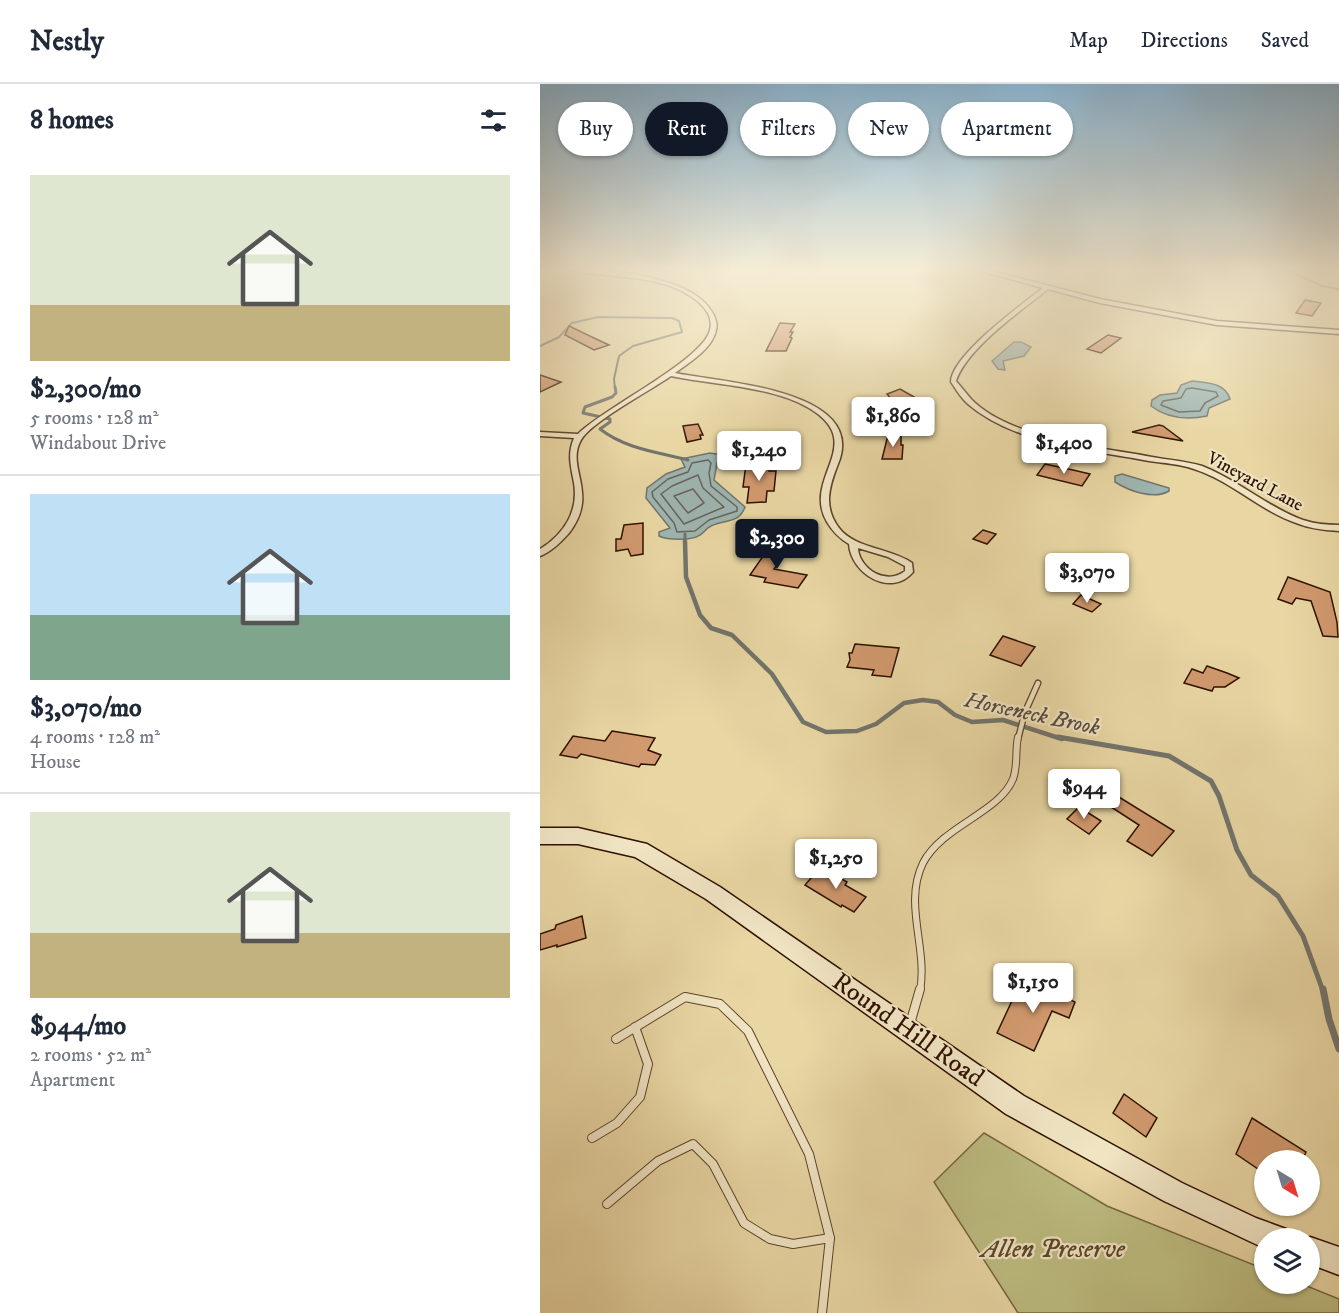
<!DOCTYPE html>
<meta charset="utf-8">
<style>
:root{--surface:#fff;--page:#f2f2f3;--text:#1f2937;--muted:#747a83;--line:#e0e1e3;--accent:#111827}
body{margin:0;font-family:"IM FELL DW Pica",serif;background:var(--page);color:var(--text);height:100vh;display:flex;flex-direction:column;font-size:22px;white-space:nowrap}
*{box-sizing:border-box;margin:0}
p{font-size:20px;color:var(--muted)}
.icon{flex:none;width:33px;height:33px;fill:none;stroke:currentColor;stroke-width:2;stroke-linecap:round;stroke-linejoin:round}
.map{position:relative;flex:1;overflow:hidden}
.sheet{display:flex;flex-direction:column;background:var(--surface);width:540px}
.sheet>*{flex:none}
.top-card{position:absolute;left:18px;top:18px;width:570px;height:54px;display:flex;gap:12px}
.needle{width:39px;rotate:142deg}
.buttons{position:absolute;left:714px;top:1066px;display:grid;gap:12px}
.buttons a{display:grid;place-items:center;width:66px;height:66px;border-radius:50%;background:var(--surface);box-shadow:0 2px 4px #0004;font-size:30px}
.price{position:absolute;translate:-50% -51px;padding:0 14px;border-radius:6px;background:#fff;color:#222;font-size:20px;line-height:39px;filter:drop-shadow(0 2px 3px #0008)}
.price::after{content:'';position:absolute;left:50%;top:36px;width:18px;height:14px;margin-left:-9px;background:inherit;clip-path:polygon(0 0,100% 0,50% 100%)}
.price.current{background:var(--accent);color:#fff}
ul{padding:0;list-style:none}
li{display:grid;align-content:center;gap:12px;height:318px;padding:0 30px}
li+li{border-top:2px solid var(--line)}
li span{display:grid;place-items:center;height:186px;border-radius:0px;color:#555}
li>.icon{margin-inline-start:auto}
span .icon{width:108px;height:108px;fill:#fffc;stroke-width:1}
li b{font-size:26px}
h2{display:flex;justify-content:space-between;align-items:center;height:72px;padding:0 30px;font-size:26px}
.pill{padding:0 21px;border-radius:27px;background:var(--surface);box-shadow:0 2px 4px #0004;font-size:21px;line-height:54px}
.pill.current{background:var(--accent);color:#fff}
header{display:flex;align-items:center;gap:36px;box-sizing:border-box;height:84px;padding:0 30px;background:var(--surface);border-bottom:2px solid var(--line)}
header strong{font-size:28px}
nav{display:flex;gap:33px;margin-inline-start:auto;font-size:21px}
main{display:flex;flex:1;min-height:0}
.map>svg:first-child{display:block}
.green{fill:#bdbc80;stroke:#766640;stroke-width:1.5}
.water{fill:#9eb6b3;stroke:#72746c;stroke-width:1.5}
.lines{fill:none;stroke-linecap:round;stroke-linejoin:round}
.shore{stroke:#66645a;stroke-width:1.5}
.stream-far4{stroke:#72746c;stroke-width:2}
.stream-far3{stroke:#72746c;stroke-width:3}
.stream-far2{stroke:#72746c;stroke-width:4.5}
.stream-far1{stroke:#72746c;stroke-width:5}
.stream{stroke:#72746c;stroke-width:7}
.building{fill:#d1996e;stroke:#2f1101;stroke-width:1.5}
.lane-far2-casing{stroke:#5d422a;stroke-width:7}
.lane-far1-casing{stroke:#5d422a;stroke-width:8}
.lane-casing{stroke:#5d422a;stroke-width:10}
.street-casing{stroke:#5d422a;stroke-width:3}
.secondary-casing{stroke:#2f1101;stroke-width:3}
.lane-far2{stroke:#f0e4c3;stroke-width:4.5}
.lane-far1{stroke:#f0e4c3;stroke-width:6}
.lane{stroke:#f0e4c3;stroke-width:8}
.street{fill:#f0e4c3;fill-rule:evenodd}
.secondary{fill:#f0e4c3;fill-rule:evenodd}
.labels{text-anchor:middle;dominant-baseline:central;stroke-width:4.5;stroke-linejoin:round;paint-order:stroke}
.far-street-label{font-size:18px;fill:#2f1101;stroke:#f0e4c3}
.water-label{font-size:22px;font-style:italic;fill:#564b3f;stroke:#f0e4c3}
.near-street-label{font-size:26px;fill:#2f1101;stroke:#f0e4c3}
.near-park-label{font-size:26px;font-style:italic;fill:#5a4427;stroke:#f0e4c3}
</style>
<header>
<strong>Nestly</strong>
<nav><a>Map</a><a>Directions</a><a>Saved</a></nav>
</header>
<main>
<section class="sheet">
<h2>8 homes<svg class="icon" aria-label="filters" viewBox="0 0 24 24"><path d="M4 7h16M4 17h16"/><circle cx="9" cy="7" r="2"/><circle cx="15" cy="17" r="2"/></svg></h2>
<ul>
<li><span style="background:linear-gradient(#dfe7d0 70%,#c2b280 0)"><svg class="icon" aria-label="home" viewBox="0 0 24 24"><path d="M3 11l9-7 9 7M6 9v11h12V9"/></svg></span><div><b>$2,300/mo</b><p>5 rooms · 128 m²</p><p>Windabout Drive</p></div></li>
<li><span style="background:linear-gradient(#bfe0f5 65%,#7fa58c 0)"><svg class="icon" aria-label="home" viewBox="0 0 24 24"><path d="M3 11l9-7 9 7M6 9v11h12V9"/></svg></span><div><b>$3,070/mo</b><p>4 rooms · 128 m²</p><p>House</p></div></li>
<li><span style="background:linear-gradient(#dfe7d0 65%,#c2b280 0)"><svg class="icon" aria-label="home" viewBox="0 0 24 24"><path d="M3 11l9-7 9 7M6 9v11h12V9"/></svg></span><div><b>$944/mo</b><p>2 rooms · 52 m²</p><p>Apartment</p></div></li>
</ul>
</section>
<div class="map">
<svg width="799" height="1229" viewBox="0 0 799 1229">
<rect width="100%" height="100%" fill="#e8d6a3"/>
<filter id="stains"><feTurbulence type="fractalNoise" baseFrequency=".00333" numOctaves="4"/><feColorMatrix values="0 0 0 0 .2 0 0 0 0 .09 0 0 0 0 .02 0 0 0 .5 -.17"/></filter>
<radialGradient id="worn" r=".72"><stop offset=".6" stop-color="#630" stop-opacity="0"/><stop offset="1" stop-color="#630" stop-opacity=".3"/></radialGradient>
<path class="green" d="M 444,1049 L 567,1122 L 724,1185 L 724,1200 L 762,1200 L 799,1215 L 799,1229 L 478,1229 L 394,1098 Z"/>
<g class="water">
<path d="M 474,258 L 481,258 L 491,263 L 484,272 L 463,277 L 465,286 L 458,285 L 452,277 Z"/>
<path d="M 652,297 C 666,299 685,298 690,315 L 669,324 L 667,332 C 647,336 628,335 611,322 L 612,316 L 620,311 L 637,309 L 641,301 Z"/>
<path d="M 170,369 L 183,371 L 177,379 L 174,396 L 205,423 C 199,440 185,435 171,442 C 166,444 164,449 160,451 C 152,457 127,456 119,452 L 119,448 L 130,444 L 106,414 L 107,404 L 126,390 L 145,383 L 141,375 Z"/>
<path d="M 582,390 L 629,404 L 629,407 C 614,416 589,407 575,398 L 575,392 Z"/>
</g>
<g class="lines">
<g class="shore">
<path d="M 652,304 L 676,308 L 678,312 L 665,319 L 660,327 L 639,328 L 621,321 L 623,317 L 641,314 L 646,305 Z"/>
<path d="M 168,376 L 171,379 L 169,389 L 171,402 L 197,423 L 197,427 L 169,436 L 155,447 L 137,448 L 134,439 L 113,413 L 112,408 L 128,395 L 148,388 L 152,379 Z"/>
<path d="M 158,391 L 163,404 L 184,423 L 144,440 L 121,410 L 132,402 Z"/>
<path d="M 153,405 L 164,419 L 148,429 L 134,412 Z"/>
</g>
<g class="stream-far4">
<path d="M 741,184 L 782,202 L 799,205"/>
<path d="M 0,262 L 19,253 L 32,239 L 58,233 L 132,234 L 139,237 L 142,248 L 93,262 L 79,272 L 74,295 L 75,305"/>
</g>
<g class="stream-far3">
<path d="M 75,303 L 76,309 L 72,313 L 45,323 L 43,329 L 70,335 L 70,338 L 60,345 C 86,365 117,368 148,376"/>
<path d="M 145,450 L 145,458"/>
</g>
<path class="stream-far2" d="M 145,457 L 146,493 L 160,531 L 171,544 L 192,551 L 232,590 L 263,638 L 286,648 L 317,647 L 336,640 L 364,619 L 383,616 L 398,618 L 415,631 L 432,638 L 463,636 L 522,655"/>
<path class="stream-far1" d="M 518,653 L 629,672 L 671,697 L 679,712 L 697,766 L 711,791 L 738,812 L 763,852 L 783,907"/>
<path class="stream" d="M 783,905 L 789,935 L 799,965"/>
</g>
<g class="building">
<path d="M 765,216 L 781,219 L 772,232 L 756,229 Z"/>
<path d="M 240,239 L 255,240 L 250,248 L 253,248 L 250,253 L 252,254 L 246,267 L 226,267 Z"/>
<path d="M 29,242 L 54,254 L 69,261 L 54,266 L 25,251 Z"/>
<path d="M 568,251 L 581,254 L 561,269 L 547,265 Z"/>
<path d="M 0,291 L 21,298 L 0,308 Z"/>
<path d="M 360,305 L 388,321 L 367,326 L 353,317 L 347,310 Z"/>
<path d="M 158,340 L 163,351 L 160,351 L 161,355 L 147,358 L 143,342 Z"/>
<path d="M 619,341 L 623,342 L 643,357 L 592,348 Z"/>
<path d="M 348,351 L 361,351 L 361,361 L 363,361 L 362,375 L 342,375 Z"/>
<path d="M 230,378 L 229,387 L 236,387 L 234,407 L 227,407 L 226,418 L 207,419 L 209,403 L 203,403 L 206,380 Z"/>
<path d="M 505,380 L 533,386 L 550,390 L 542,402 L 497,391 Z"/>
<path d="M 103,439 L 103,470 L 91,472 L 88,465 L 76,467 L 76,455 L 81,455 L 84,441 Z"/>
<path d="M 443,446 L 456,450 L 447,460 L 433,455 Z"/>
<path d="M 230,462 L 248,465 L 234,485 L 267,491 L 258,504 L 224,498 L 226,494 L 210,491 Z"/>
<path d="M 748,493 L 790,508 L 797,538 L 798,553 L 783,552 L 771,517 L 756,514 L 752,520 L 738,515 Z"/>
<path d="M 541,511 L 561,520 L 552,528 L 533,520 Z"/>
<path d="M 463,552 L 495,563 L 481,582 L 450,571 Z"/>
<path d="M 315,560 L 359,564 L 351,593 L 332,591 L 334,586 L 307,583 L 310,576 L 309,569 L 312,569 Z"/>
<path d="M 667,582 L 687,589 L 699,594 L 685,603 L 674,603 L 672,607 L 644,599 L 652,585 L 663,589 Z"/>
<path d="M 72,647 L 115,654 L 108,666 L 121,671 L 115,681 L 101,680 L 99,683 L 41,670 L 37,674 L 20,671 L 33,652 L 65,657 Z"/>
<path d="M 574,710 L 634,747 L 612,772 L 587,757 L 599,741 L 565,719 Z"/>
<path d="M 539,723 L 561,737 L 549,750 L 527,735 Z"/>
<path d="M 278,786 L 290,792 L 292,789 L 307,798 L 305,801 L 326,813 L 314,828 L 302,821 L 301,823 L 265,801 Z"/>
<path d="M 42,832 L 46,854 L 17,863 L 17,861 L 0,866 L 0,850 L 15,845 L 16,841 Z"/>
<path d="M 492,897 L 535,918 L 529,934 L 512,927 L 494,967 L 457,949 L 477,906 L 486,910 Z"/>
<path d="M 584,1010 L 617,1034 L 606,1053 L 573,1029 Z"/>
<path d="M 712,1034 L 766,1068 L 762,1077 L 724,1077 L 724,1089 L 696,1070 Z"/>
</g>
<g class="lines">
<g class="lane-far2-casing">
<path id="lane-far2" d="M 478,655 L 485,628 L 498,599"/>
</g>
<g class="lane-far1-casing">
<path id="lane-far1" d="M 380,907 C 388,864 363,820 383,779 C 402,742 459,729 473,695 C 478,682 475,667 478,653"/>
</g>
<g class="lane-casing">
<g id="lane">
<path d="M 370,940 L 380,905"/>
<path d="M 76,955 L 145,913 L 180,920 L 208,947 L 269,1070 L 290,1154 L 282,1229"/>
<path d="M 52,1054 L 77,1039 L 100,1013 L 108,980 L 95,943"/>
<path d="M 67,1120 L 118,1077 L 153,1060 L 173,1080 L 204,1139 L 230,1155 L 253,1160 L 290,1154"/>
</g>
</g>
<g class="street-casing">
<g id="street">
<path d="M 26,184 C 64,184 152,192 172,228 C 175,233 178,240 176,246 C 173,264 149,279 135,289 C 178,298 329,305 298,380 C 289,403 283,423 299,444 C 315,465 351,464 372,479 L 373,488 C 351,514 311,490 309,460 C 299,454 293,448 287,438 C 261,393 329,360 269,324 C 232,302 173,301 131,292 C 111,306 51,338 41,356 C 25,384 60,409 29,449 C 21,458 11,468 0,472 L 0,465 C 23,451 39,428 34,399 C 31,383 27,370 34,354 L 0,352 L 0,348 L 38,350 C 64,324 163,276 170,246 C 176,224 147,208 130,202 C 106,194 82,193 57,190 C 47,189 35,188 26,184 ZM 318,464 L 348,473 L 365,482 L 365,487 C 347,502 319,485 318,464 Z"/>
<path d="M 430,184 L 440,184 L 560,215 L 677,237 L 799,246 L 799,250 L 677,241 L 560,219 L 508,205 C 481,227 427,264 416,297 C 421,303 426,309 431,315 C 470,355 559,363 612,373 C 628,376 646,377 662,382 C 698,396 727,423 763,436 C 775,440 787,441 799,441 L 799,447 C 785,446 772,445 759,440 C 721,428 692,397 654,385 C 640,380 624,379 609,377 C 550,366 475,360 428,320 C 421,314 416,305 411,298 C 411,272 481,221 503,204 Z"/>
</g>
</g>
<g class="secondary-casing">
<g id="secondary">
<path d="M 0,744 L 38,744 L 107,760 L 180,803 L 484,1012 L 642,1099 L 716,1134 L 746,1145 L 749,1155 L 724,1155 L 724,1164 L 624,1117 L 466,1030 L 166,815 L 95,773 L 38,760 L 0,760 Z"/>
<path d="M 770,1153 L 799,1163 L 799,1191 L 770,1180 L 770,1155 L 766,1155 Z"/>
</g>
</g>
<use href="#lane-far2" class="lane-far2"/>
<use href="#lane-far1" class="lane-far1"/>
<use href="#lane" class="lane"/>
<use href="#street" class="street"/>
<use href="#secondary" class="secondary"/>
</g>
<linearGradient id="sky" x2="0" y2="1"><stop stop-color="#8ab5d3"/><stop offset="0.52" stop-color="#f5edd6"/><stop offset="1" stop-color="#f5edd6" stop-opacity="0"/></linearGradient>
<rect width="799" height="356" fill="url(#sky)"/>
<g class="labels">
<g class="far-street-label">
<text transform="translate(715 398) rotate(28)">Vineyard Lane</text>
</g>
<g class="water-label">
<text transform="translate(492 630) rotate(12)">Horseneck Brook</text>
</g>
<g class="near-street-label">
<text transform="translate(368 946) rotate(35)">Round Hill Road</text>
</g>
<g class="near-park-label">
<text x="513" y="1165">Allen Preserve</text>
</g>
</g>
<rect width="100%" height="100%" filter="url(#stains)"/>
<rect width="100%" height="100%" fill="url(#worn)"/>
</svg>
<div class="buttons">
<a><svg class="needle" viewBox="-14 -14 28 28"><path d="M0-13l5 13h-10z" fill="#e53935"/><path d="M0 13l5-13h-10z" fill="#747a83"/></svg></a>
<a><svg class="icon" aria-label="layers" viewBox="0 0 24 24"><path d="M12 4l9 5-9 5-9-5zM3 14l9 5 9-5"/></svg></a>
</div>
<b class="price" style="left:353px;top:364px">$1,860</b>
<b class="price" style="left:524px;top:391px">$1,400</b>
<b class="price" style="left:219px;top:398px">$1,240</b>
<b class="price current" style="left:237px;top:486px">$2,300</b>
<b class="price" style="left:547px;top:520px">$3,070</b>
<b class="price" style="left:544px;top:736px">$944</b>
<b class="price" style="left:296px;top:806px">$1,250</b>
<b class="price" style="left:493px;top:930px">$1,150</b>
<div class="top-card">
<a class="pill">Buy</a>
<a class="pill current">Rent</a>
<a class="pill">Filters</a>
<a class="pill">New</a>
<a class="pill">Apartment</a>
</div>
</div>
</main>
